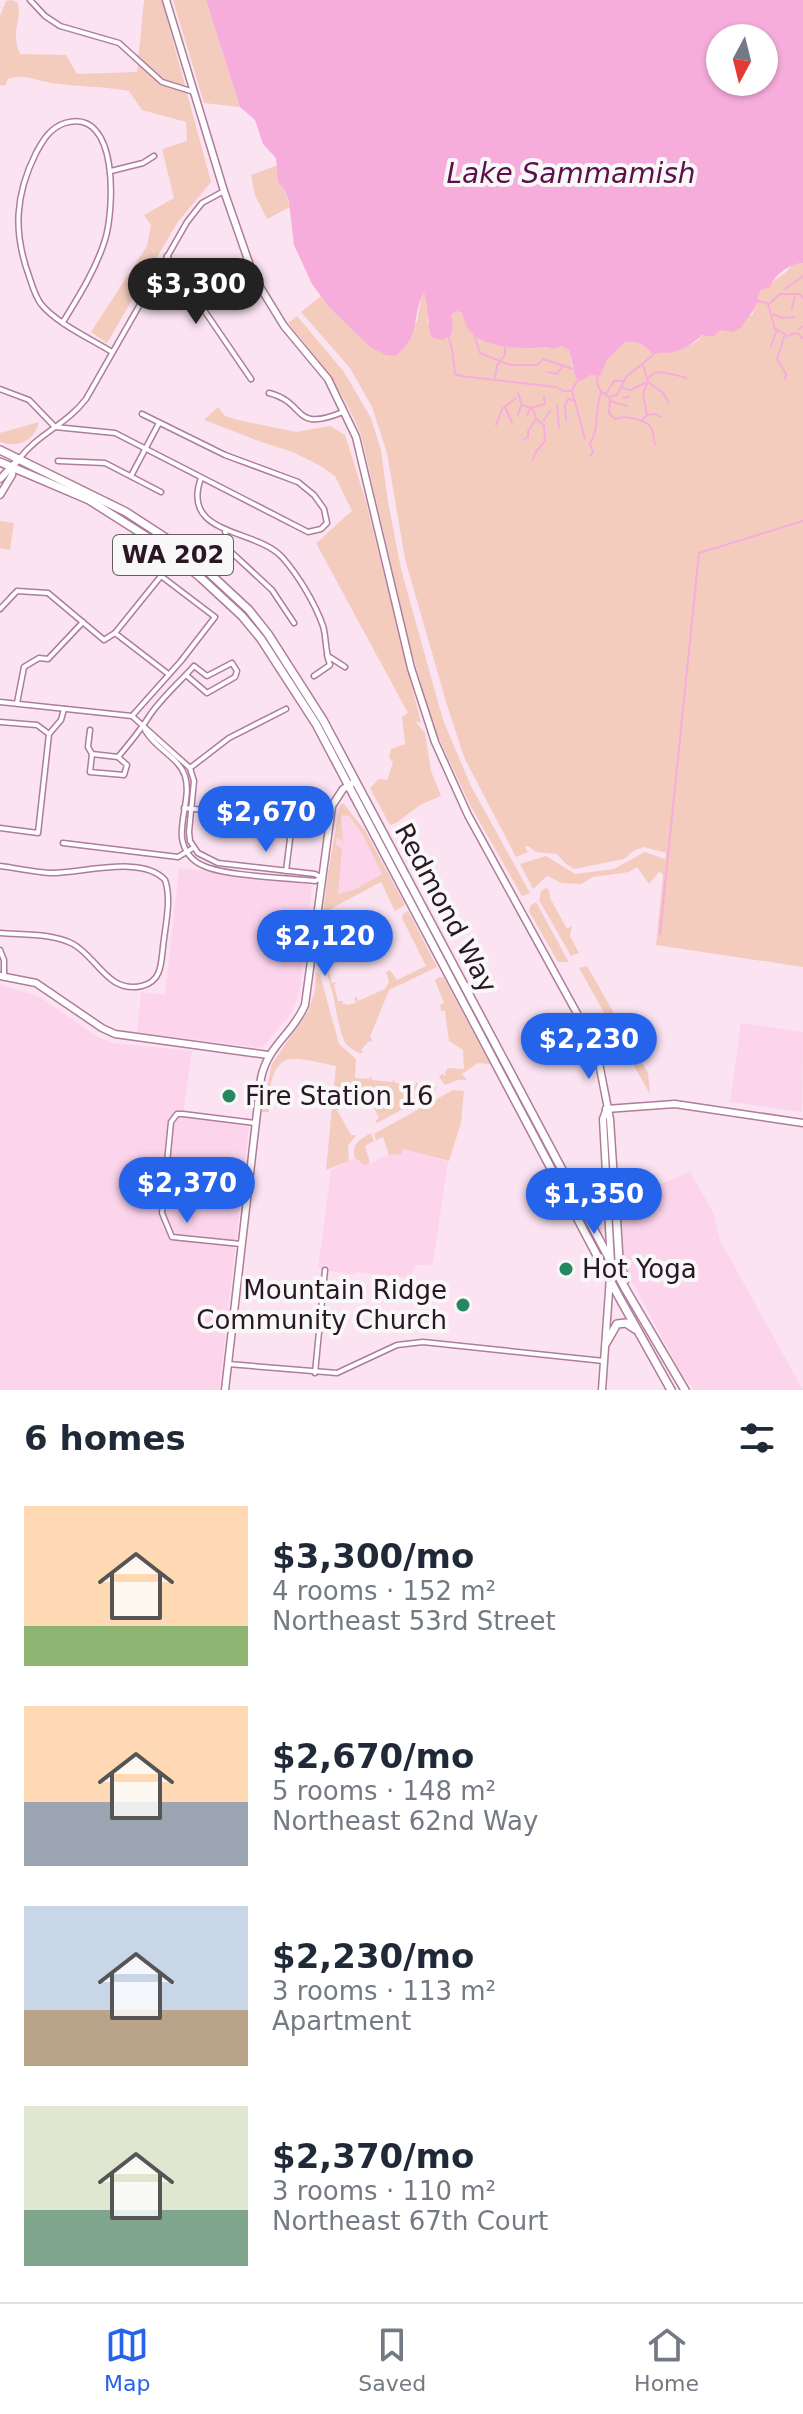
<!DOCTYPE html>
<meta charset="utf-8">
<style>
:root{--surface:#fff;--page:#f2f2f3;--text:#1f2937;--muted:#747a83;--line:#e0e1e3;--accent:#2563eb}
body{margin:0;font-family:"DejaVu Sans",sans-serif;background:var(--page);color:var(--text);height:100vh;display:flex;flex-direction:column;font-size:30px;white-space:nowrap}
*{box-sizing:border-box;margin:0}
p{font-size:26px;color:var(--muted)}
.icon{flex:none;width:44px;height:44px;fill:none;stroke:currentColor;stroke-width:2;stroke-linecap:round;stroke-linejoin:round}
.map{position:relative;height:1390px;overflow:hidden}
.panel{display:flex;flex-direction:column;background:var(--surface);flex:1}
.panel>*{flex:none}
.needle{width:52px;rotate:187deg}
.controls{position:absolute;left:706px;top:24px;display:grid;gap:16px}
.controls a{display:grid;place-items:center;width:72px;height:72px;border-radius:50%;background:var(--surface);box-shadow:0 2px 6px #0004;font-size:40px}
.price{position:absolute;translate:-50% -68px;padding:0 18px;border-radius:28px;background:var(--accent);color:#fff;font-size:26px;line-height:52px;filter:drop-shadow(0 2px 4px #0008)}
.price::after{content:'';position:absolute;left:50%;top:48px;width:24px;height:18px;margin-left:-12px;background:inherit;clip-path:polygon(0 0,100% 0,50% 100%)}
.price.active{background:#222;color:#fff}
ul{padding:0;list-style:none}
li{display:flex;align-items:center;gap:24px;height:200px;padding:0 24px}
li span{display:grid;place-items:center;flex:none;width:224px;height:160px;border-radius:0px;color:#555}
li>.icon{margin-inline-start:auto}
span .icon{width:96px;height:96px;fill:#fffc;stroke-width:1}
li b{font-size:34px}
h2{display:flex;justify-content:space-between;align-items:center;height:96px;padding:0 24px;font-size:34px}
.tab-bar{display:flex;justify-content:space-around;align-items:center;height:112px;border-top:2px solid var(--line);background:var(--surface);font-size:22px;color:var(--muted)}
.tab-bar a{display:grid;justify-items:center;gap:4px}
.tab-bar .active{color:var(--accent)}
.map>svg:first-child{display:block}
.built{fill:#fcd5ec}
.green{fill:#f3ccbe;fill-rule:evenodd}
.water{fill:#f7addb;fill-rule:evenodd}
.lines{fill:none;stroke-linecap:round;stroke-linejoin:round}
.stream{stroke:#f7addb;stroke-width:2}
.street-casing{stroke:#af7c9b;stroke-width:7}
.secondary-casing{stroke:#af7c9b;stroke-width:9}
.primary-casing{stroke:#af7c9b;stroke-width:10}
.street{stroke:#fff;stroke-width:4}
.secondary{stroke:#fff;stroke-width:6}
.primary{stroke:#fff;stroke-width:7}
.poi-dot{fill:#278760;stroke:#f8f8f8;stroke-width:3}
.labels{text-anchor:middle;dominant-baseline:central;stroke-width:8;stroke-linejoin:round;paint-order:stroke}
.shield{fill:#f8f8f8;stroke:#685a63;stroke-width:2}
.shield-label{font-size:24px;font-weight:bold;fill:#2b1723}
.street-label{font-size:26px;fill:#2b1723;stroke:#f8f8f8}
.poi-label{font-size:26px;fill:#2b1723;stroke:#f8f8f8;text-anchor:start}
.water-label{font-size:28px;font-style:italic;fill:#5e0f49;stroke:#f8f8f8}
</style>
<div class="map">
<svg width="803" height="1390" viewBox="0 0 803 1390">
<rect width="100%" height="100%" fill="#fbe3f1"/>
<g class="built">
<path d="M 341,814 L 349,815 L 361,832 L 382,874 L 356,889 L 337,894 L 342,849 L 336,846 L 337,838 L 342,842 Z"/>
<path d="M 179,868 L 312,885 L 300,988 L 293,1011 L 262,1048 L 137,1032 L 141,992 L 165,995 Z"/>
<path d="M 0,985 L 38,996 L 98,1037 L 113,1043 L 192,1051 L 183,1114 L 249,1127 L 219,1390 L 0,1390 Z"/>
<path d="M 741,1023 L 803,1032 L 802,1112 L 730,1102 Z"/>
<path d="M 402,1148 L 448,1162 L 433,1262 L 430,1265 L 416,1265 L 408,1278 L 356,1272 L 355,1275 L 329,1271 L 330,1268 L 325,1265 L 323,1269 L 318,1269 L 331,1170 L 355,1158 L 359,1163 L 369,1164 Z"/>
<path d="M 690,1172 L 713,1212 L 720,1240 L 803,1390 L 694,1390 L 682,1375 L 623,1265 L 622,1193 L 629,1193 L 631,1196 Z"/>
</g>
<g class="green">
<path d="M 11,0 L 17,2 C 24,19 9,30 20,54 L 66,55 L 77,74 L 137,72 L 144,0 L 162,0 L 211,182 L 177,223 L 107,343 L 91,332 L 147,246 L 151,225 L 144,215 L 174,198 L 162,149 L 187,141 L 186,122 L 142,110 L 129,91 C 102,86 78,87 52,83 C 36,81 24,73 8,79 L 5,86 L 0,85 L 0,16 L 6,1 Z"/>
<path d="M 173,0 L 206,0 L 240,107 L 204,103 Z"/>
<path d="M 278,165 L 281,186 L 284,189 L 290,207 L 267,219 L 255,195 L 251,175 Z"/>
<path d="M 795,262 L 803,263 L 803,967 L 656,945 L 663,875 L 660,871 L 649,884 L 637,867 L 629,872 L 593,877 L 581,884 L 562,883 L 547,876 L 533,889 L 520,864 L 546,856 L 575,874 L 614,869 L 645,852 L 665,859 L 666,853 L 644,847 L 635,850 L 624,859 L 574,869 L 566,864 L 557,854 L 536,852 L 528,846 L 525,847 L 528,852 L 516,857 L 464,757 L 447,705 L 405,559 L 387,453 L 372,407 L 350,368 L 301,312 L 321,296 L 370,347 L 417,322 L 422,293 L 425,292 L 429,309 L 427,323 L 451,315 L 456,311 L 462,313 C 465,319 469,331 474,335 C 489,346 512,348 529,348 C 539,349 544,345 554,349 L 561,346 L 569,350 L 573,369 L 581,381 L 591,375 L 600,375 L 607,360 L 624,342 C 641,340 651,353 667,352 C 671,352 693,344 696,342 C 706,335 695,338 706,334 C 722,328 738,323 753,314 L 756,298 L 761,290 L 786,272 Z"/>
<path d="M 297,316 L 344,372 L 371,418 L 381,450 L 388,502 L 401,569 L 443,720 L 471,786 L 530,893 L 522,896 L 470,805 L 433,726 L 409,642 L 361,435 C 344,391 318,359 288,323 Z"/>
<path d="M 218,407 L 225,416 L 238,420 L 296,432 L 330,426 L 345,435 L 366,502 L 421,723 L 415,721 L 425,733 L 431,771 L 441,796 L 420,805 L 396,823 L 390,825 L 370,788 L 379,779 L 387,780 L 393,762 L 389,758 L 391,749 L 405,744 L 402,717 L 408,713 L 316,543 C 329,533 339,521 352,511 L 335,476 L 319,465 L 293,452 L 261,442 L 204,420 Z"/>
<path d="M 39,422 C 34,442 17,448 0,442 L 0,433 Z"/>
<path d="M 0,521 L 14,523 L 10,550 L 0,548 Z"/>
<path d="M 343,803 L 366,832 L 405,905 L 395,911 L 381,882 L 334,907 L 328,912 L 343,941 L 351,939 L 353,941 L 340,947 L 320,935 L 328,873 L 340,805 ZM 341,815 L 349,816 L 361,832 L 382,874 L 356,889 L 338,894 L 342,848 L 336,845 L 337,838 L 343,842 Z"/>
<path d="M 546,888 L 549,890 L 550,898 L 567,929 L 572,926 L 570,936 L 579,953 L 571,956 L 539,900 L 541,891 Z"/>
<path d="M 536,902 L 567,959 L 569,962 L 558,962 L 529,911 L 530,906 Z"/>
<path d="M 408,911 L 437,967 L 389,990 L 370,1037 L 373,1042 L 369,1041 L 361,1050 L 363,1053 L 358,1053 C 353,1049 346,1046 344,1040 C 334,1019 336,975 316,962 L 320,940 L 331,949 L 335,956 L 326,961 L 332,983 L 337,982 L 334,985 L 338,1001 L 343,1001 L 342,1006 L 344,1003 L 347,1005 L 356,1003 L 354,998 L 356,996 L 358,1001 L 385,989 L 389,982 L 386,972 L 390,970 L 397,980 L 426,966 L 402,918 L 403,914 Z"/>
<path d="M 587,966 L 648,1073 L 650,1094 L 579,968 Z"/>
<path d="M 316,972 L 320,975 L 339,1044 L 356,1059 L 355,1078 L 369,1079 L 371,1076 L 372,1080 L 392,1082 L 394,1079 L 395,1083 L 415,1085 L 417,1082 L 418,1085 L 437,1087 L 433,1093 L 377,1123 L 375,1121 L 379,1118 L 367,1094 L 337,1110 L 351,1135 L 356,1135 L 348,1146 L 349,1161 L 326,1170 L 336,1066 C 325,1064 300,1057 290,1059 C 269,1063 269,1096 269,1112 L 262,1112 L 272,1064 L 309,1010 L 315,990 Z"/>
<path d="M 439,977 L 444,978 L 490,1064 L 478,1063 L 462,1074 L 467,1080 L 458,1080 L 445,1085 L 439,1077 L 442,1074 L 446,1076 L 445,1072 L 448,1068 L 464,1069 L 463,1050 L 449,1041 L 445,1011 L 441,1011 L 440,1005 L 444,1003 L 435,980 Z"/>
<path d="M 453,1090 L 464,1091 L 461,1123 L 449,1161 L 403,1149 L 401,1154 L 389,1155 L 383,1137 L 376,1140 L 374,1134 Z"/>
<path d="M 371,1133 L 374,1141 L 365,1146 L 370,1163 L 364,1165 L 355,1158 C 351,1144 359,1140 371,1133 Z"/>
</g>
<path class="water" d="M 206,0 L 803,0 L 803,263 C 792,262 774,275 770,287 L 761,290 L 757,297 L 760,302 L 756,303 C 754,314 746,317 742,327 L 733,332 L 720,330 L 713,337 L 702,335 C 695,343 683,349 673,352 C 665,354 660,351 653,355 C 646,345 637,341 625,342 L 607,360 L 600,376 L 591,375 L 581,381 L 576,378 L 569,350 L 561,346 L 554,349 C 544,345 539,349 529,348 C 511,348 482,346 470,331 C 465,325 464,319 462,313 L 456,311 L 451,315 L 453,324 L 451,335 L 443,340 L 431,337 C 427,322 429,307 424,292 C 411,316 422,336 395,356 L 386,355 L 370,347 L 329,307 L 312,284 L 294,245 L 289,202 L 284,189 L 278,182 L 276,158 L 263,144 L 255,120 L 240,107 ZM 720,38 L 764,38 L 764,82 L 720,82 Z"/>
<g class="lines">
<g class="stream">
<path d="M 785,289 L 803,276"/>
<path d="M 760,301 L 768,304 L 775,329 L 785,334 L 777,359 L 786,374 L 785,379"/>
<path d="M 770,303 L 780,294 L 800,294 L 803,298"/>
<path d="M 792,309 L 795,295"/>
<path d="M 773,314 L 782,318 L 794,317"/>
<path d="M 799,329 L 803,326"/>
<path d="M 474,335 L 480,353 L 510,365 L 537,365 L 543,359 L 573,369"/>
<path d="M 448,336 C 452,344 454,364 455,374 L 461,376 L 556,387 L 563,391 L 572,391 L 578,379"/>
<path d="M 787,336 L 796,333 L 803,338"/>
<path d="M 771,346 L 777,330"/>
<path d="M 643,365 L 648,382 L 663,393 L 669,403"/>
<path d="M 548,372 L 557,374 L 562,367"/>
<path d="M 597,376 C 597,388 599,392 610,397 L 617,395 L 626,377 L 653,355"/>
<path d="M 495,377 L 497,365 L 505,355 L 505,346"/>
<path d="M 648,378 C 650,377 655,372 657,372 C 660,372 683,376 686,378"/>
<path d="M 647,383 L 643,394 L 647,415"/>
<path d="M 622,388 L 630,390 L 645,383"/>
<path d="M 572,391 L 585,439"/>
<path d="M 518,393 L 522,405 C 531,407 535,410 536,419 L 544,425 L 545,441 L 535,453 L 533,460"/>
<path d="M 606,394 L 614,381 L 623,381"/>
<path d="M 610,397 L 609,413 L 615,419 C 624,415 649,419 652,430 C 654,434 653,439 655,444"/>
<path d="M 623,398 L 629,397"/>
<path d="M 610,401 L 627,406"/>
<path d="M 557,406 L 559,428"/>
<path d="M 505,407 L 512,423"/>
<path d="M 518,415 L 521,406"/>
<path d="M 527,416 L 530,408 L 545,404 L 544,397"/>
<path d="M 544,420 L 550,411"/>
<path d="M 566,420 L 565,405 L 568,399 L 573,400"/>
<path d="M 641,421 L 647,415 L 655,414 L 660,417"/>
<path d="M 496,425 L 502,409 L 516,398"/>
<path d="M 523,440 L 528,437 L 528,431 L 536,419"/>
<path d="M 590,456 L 593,452 L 590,444 C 599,430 595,409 601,392"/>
<path d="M 660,934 L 699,553 L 803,521"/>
</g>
<g class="street-casing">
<g id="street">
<path d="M 30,0 L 45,16 L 60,26 L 119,43 L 162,82 L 194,92"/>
<path d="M 111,171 L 143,163 L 154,156"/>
<path d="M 167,256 L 251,379"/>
<path d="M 63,322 C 79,296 96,269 105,240 C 114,211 120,107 65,123 C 50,128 43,140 36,153 C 15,195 13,232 29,276 C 32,285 35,296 41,304 C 56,323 91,339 112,352"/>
<path d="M 0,389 L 29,400 L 55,427 L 115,433 L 308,532 L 321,529 L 327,523 L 324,509 L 314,495 L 298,482 L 225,455 L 142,414"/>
<path d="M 269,393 C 308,403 291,433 343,412"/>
<path d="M 19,459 C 38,434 67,424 86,399 L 187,222 L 202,203 L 224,191"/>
<path d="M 58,461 L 105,463 L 161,492"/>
<path d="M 131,476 L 159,423"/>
<path d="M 201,478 C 180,536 255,528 282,557 C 298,575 315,603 323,626 C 326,635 325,646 328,656 L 345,667"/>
<path d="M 225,531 L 230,551 L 272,590 L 294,623"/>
<path d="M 0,609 L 17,591 L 48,593 L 104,640 L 115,633 L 161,576 L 215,617 L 181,661 L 132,716"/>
<path d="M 115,633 L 167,673"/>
<path d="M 314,676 L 330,665 L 327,655"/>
<path d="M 0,702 L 132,716"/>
<path d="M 17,703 L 24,667 L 39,658 L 48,659 L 83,622"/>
<path d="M 132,716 L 190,768 L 194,781 L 189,832 L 190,841 L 198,853 L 218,863 L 315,874 L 322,878"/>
<path d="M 0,722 L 37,725 L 49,734"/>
<path d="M 90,730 L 88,747 L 92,754 L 118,757 L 127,765 L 124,775 L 90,772 L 92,754"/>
<path d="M 145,730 C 154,748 179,757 185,776 C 191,795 180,818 182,838 C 184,851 192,861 204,866 C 226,876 288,878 315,881 L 322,878"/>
<path d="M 118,757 C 129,744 139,732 148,718 C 160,699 180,682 194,666 L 207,676 L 232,663 L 237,671 L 235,677 L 207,693 L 186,675"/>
<path d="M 190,768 L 229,738 L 286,709"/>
<path d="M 184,808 L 244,814"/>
<path d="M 0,828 L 38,833 L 49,734 L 61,720 L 64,709"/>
<path d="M 63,843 L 178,857 L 193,848"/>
<path d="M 0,866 C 16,868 33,872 50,873 C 79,874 142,854 165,880 C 172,900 165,926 163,947 C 161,963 162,981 142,986 C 108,994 97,957 73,944 C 53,933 22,935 0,933"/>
<path d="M 286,871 L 294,807"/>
<path d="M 0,950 L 4,960 L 4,976"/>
<path d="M 241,1244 L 172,1237 L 162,1213 L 171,1122 L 177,1114 L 183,1114 L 255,1123"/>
<path d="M 228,1364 L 337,1373 L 397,1345 L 423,1342 L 604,1361"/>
<path d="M 315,1373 L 325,1270"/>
</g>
</g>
<g class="secondary-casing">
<g id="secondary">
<path d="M 166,0 L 224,191 L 254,277 L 284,326 L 328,379 L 356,437 L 411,668 L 435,742 L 468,815 L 596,1048 L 610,1119 L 616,1211"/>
<path d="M 0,479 L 19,459"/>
<path d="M 0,495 L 12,475 L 13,467"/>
<path d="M 0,976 L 36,983 L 102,1028 L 115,1034 L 268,1055"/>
<path d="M 606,1109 L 675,1104 L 803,1123"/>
<path d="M 225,1390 L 261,1078 C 268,1045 293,1034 305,1005 L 332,806 L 343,789 L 351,784"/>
<path d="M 602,1390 L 611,1263 L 603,1119 L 606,1111"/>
</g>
</g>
<g class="primary-casing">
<g id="primary">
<path d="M 0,450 L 126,512 L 169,540 L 207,571 L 249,610 L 268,634 L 323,720 L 626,1290 L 685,1390"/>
<path d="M 0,462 L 89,500 L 163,547 L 201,578 L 242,616 L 261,639 L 316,724 L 619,1297 L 671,1390"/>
<path d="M 616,1210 L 619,1260 L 625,1280"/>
<path d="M 587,1216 L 599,1217 L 609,1208"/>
<path d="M 606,1343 L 617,1324 L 626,1323 L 635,1329"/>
</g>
</g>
<use href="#street" class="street"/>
<use href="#secondary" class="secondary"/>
<use href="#primary" class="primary"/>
</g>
<g class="poi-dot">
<circle cx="229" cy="1096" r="8"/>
<circle cx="566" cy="1269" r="8"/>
<circle cx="463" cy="1305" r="8"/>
</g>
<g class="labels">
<rect class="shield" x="113" y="535" width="120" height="40" rx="6"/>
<g class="shield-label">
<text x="173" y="555">WA 202</text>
</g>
<g class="street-label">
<text transform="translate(446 908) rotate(62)">Redmond Way</text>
</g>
<g class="poi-label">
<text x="245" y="1096">Fire Station 16</text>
<text x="582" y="1269">Hot Yoga</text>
<text x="447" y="1290" text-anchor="end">Mountain Ridge<tspan x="447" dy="30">Community Church</tspan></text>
</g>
<g class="water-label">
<text x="571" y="173">Lake Sammamish</text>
</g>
</g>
</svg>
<div class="controls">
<a><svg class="needle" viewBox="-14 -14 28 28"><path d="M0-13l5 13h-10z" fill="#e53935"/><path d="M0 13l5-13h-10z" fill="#747a83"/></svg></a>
</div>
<b class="price active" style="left:196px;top:326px">$3,300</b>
<b class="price" style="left:266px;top:854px">$2,670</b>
<b class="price" style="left:325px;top:978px">$2,120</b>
<b class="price" style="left:589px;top:1081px">$2,230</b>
<b class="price" style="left:187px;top:1225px">$2,370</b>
<b class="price" style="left:594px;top:1236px">$1,350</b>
</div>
<section class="panel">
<h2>6 homes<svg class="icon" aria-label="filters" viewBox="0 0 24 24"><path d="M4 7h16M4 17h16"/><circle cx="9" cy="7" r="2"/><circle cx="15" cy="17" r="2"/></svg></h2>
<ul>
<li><span style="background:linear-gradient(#ffd9b3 75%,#8fb573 0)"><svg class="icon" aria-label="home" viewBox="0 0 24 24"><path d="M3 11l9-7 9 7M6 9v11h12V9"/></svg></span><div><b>$3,300/mo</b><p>4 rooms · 152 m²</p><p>Northeast 53rd Street</p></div></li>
<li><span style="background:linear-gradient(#ffd9b3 60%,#9aa5b1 0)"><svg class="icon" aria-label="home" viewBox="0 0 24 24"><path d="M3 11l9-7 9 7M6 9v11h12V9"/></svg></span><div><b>$2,670/mo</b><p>5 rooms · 148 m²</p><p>Northeast 62nd Way</p></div></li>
<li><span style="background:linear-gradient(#c9d6e8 65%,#b9a48a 0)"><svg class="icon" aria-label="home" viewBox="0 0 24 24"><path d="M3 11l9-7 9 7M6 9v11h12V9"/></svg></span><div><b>$2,230/mo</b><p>3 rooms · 113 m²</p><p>Apartment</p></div></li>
<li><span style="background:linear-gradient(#dfe7d0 65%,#7fa58c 0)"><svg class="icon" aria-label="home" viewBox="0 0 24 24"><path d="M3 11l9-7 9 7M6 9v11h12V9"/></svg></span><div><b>$2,370/mo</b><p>3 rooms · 110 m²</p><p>Northeast 67th Court</p></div></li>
</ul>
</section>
<nav class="tab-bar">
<a class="active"><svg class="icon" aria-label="map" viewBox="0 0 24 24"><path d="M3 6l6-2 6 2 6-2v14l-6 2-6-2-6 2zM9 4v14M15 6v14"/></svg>Map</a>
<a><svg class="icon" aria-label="saved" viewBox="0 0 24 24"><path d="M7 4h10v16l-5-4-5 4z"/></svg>Saved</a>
<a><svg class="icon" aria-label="home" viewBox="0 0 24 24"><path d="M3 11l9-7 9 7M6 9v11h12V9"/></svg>Home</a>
</nav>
